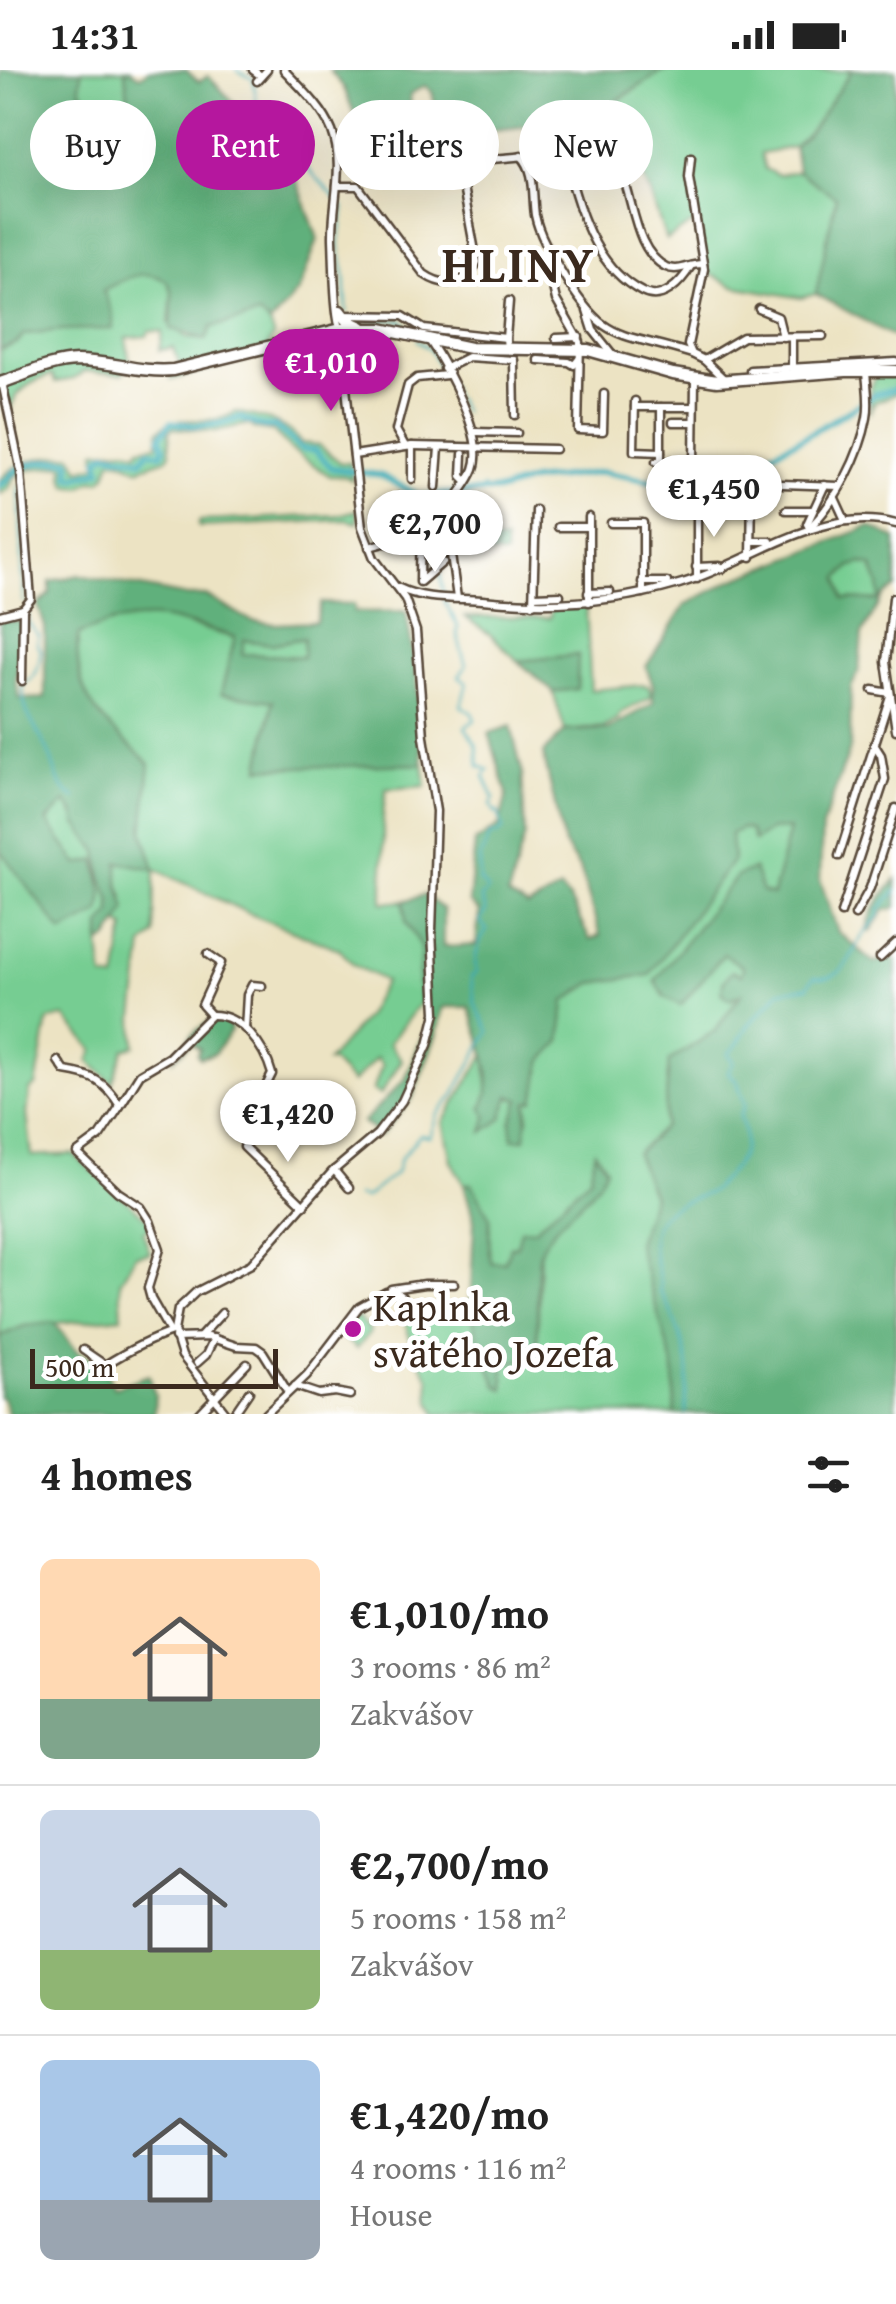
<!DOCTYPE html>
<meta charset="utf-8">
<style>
:root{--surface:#fff;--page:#f2f2f2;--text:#222;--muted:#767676;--line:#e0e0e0;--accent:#b5179e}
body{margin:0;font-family:"Gentium Book Plus",serif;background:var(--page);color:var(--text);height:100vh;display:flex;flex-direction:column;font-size:38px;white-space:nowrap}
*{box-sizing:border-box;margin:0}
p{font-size:32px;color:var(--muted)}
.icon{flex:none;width:55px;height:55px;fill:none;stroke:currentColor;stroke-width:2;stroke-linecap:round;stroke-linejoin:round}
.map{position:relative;height:1344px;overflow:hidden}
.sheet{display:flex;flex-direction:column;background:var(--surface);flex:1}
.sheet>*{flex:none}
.top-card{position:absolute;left:30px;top:30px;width:838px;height:90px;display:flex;gap:20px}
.scale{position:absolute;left:30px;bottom:25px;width:248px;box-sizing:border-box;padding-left:10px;border:5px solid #3b2a1e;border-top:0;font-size:28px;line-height:35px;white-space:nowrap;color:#3b2a1e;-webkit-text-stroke:8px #fff;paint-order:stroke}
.price{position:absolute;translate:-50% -85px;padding:0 22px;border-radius:35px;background:#fff;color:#222;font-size:32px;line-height:65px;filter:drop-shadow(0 2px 5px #0008)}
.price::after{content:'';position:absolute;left:50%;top:60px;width:30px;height:22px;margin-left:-15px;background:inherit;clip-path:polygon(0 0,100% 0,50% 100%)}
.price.selected{background:var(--accent);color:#fff}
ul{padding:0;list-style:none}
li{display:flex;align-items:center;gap:30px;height:250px;padding:0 40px}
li+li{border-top:2px solid var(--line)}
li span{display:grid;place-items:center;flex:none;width:280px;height:200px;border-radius:15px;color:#555}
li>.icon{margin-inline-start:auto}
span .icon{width:120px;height:120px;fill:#fffc;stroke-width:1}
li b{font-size:42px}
h2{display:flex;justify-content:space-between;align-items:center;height:120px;padding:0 40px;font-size:42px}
.tag{padding:0 35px;border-radius:45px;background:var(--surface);box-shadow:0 10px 40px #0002;font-size:35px;line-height:90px}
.tag.selected{background:var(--accent);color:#fff}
.status{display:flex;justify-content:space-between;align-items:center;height:70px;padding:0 50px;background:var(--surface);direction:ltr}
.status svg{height:28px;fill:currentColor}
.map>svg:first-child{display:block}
.green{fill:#76cd92;stroke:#587c58;stroke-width:2.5}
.forest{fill:#60b07c;stroke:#4e6d4d;stroke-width:2.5;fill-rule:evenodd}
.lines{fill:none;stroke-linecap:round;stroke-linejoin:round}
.stream{stroke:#3bacb5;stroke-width:2.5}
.river{stroke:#3bacb5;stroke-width:6}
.minor-casing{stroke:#564637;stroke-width:11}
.major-casing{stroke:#564637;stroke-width:15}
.minor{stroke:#fff;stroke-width:6}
.major{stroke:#fff;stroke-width:10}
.poi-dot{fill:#b5179e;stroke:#fff;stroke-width:4}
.labels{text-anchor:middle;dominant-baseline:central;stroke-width:10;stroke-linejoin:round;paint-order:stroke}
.poi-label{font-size:40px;fill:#3b2a1e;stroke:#fff;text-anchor:start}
.district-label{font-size:50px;font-weight:bold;letter-spacing:2.5px;fill:#3b2a1e;stroke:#fff}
</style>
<div class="status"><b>14:31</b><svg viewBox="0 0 49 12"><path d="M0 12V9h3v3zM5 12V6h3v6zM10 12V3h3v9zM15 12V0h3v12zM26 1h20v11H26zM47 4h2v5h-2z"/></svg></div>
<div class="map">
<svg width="896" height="1344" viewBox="0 0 896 1344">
<rect width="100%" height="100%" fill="#fff"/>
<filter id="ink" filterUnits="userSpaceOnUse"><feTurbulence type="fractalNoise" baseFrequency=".01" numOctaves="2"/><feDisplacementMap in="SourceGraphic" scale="20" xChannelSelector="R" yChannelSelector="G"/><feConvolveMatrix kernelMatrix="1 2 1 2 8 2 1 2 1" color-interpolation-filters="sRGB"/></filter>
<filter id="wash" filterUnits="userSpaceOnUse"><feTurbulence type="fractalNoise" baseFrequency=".0048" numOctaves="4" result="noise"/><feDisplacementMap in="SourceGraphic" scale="40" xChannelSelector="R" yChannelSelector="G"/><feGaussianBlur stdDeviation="2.25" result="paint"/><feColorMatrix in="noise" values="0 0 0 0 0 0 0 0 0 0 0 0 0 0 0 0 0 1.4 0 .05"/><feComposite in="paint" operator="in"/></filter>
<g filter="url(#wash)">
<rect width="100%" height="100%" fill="#ece3c3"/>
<g class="green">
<path d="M 82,0 L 129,0 L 125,3 L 128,26 L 87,67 L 79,66 L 87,33 L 80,17 Z"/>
<path d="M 664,0 L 852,1 L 811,60 L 794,77 L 761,83 L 765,99 L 778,105 L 798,101 L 836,127 L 816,224 L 801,228 L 733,216 L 706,202 L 695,152 L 666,170 L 649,120 L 610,36 Z"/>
<path d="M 148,202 L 167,211 L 172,223 L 169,253 L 187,267 L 206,269 L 212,257 L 260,245 L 270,254 L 274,265 L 264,285 L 171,310 L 170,299 L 180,296 L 174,278 L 160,280 L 163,262 L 149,261 L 147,266 L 126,268 L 130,295 L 122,304 L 84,301 L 74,309 L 55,312 L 52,305 C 32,311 11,322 10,345 C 0,327 0,302 0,280 L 17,273 L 24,264 L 61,260 L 103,220 L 137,203 Z"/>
<path d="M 876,306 L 896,306 L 896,324 L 875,332 L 870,344 L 871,317 Z"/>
<path d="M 235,342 C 262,347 283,350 301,373 L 319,375 L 341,393 L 350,392 L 352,410 L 344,406 L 330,406 L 289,378 L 274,362 L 255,359 L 249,354 L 215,361 L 173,358 L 169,361 L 170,383 L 166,389 L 138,399 L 121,391 L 111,390 L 106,405 L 100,411 L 93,410 L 81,417 L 67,416 L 63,404 L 65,397 L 61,395 L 32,399 L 15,406 L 8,419 L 0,424 L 0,409 C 18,390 46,385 72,385 L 80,400 L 97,395 L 96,381 L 126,379 L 137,383 L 140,378 L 157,375 L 159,360 C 180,340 210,360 235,342 Z"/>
<path d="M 357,440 L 358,453 L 346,450 L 199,457 L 198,455 L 200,451 L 338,445 Z"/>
<path d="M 505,471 L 505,485 L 475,484 L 475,472 Z"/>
<path d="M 862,493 L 872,496 L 879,515 L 880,531 L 844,529 L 839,508 L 851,496 Z"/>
<path d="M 586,537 L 591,620 L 644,615 L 649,616 L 652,627 L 621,643 L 617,650 L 605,657 L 565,661 L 553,622 L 577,619 L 578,585 L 518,591 L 492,566 L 465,547 L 550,548 L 551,538 Z"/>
<path d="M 158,546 L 235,568 L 221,624 L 273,631 L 260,697 L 423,694 L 426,716 L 386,719 L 383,744 L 383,833 L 404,831 C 406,858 416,857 421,876 C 424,888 419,915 421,932 L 389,973 L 402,990 L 380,1025 L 373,1020 L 382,996 L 377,988 L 352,1013 L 332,992 L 327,992 L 366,946 L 385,911 L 354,895 L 339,879 L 248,843 L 155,799 L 154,865 L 143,875 L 134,947 L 135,976 L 124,979 L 112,1013 L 89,991 L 94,980 L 65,947 L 48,950 L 36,1016 L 30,1020 L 27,1044 L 32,1086 C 47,1084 59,1086 73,1084 L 148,1149 L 150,1157 L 143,1162 L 150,1183 L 136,1185 L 120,1212 L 122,1247 L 24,1256 L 0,1266 L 0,780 L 62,861 L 78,795 L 47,751 L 67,731 L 83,762 L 98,781 L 102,808 L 111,830 L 111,843 C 95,864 101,883 104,908 L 116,910 L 125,857 L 117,853 L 124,826 L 118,812 L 118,792 L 154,798 L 143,761 L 149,694 C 104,650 73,634 78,565 L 102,554 Z"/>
<path d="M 305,568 L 304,587 L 242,584 L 244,570 L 271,574 Z"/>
<path d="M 742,758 L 750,760 L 754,770 L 770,760 L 789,759 L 773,825 L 762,822 L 724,884 L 743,897 L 743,921 L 715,961 L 669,991 L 664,1057 L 636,1084 L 653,1126 L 638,1173 L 674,1298 L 675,1344 L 437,1344 L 430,1330 L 429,1308 L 413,1279 L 401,1237 L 428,1235 L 470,1239 L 480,1274 L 504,1317 L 503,1295 L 537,1285 L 540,1178 L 568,1141 L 589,1126 L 590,1107 L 517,1176 L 505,1192 L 492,1194 L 489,1183 L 490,1148 L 472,1114 L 464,1114 L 451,1091 L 443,1052 L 485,984 L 489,1026 L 520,1029 L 515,1048 L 528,1051 L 528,1031 L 534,1030 L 542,991 L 561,971 L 565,931 L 592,913 L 649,904 L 682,856 L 731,764 Z"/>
<path d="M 357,1246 L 371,1261 L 357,1279 L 341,1265 Z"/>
</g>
<g class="forest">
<path d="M 0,0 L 82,0 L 80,17 L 87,33 L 80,65 L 86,67 L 112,43 L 110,36 L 118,37 L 128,26 L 125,3 L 129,0 L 140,6 L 149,0 L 186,0 L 199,12 L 208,6 L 291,94 L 318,169 L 299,220 L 270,254 L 259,245 L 212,257 L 206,269 C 195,267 180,260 171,259 L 172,223 L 167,211 C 143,197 127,208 103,220 L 113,245 L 113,259 L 61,260 L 24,264 L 17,273 L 0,280 Z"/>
<path d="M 329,0 L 664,0 L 558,69 L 540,55 L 484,61 L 444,79 L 432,22 L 425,16 L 410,24 L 413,58 L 407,112 L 388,76 L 367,76 L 344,18 Z"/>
<path d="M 846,0 L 896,0 L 896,268 L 816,224 L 836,127 L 798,101 L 794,77 L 811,60 L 851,2 Z"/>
<path d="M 870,456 L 896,469 L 896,518 L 884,526 L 862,564 L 859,601 L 851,618 L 850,679 L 822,757 L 820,810 L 838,862 L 873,892 L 896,888 L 896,1344 L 675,1344 L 674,1298 L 637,1173 L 653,1126 L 636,1084 L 664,1057 L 669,991 L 715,961 L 741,924 L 730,929 L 722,923 L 723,912 L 732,901 L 741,905 L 743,897 L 724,884 L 681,935 L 665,927 L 655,911 L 737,806 L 754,799 L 762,822 L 773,825 L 789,759 L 770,760 L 754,771 L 750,760 L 742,758 L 731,764 L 733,790 L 649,905 L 592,913 L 565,931 L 561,971 L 542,991 L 534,1031 L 528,1032 L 525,1069 L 513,1069 L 511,1053 L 520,1030 L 509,1026 L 502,1049 L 483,1062 L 487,1047 L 482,1038 C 499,1009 479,966 469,937 L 443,937 L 437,964 L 412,1029 L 380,1066 L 363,1052 L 405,1009 L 429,949 L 421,932 L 418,912 L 421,876 L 406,852 L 404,831 L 424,825 L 443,839 L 443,877 L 476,875 L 479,842 L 469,832 L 475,772 L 499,756 L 507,724 L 489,663 L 511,656 L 522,701 L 525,765 L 508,826 L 528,837 L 560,819 L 570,830 L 590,870 L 600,866 L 581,801 L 564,775 L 543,683 L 565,661 L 609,659 L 653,633 L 653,615 L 646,597 L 685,535 L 730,511 ZM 862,493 L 872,496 L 879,515 L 880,531 L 844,529 L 839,508 L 851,496 Z"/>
<path d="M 80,505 L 187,526 L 206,526 L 252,551 L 276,554 L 316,552 L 321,533 L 354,534 L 355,542 L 406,541 L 417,610 L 423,694 L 260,698 L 273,631 L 221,624 L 235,567 C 172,548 141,536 78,565 C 72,634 105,651 150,694 L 143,761 L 155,799 L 118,792 L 118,812 L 126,839 L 109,869 L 101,874 L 101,855 L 111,843 L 111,830 L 102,808 L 98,781 L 76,753 L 75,743 L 66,732 L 47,751 L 78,794 L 96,790 L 103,823 L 100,842 L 62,862 L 0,780 L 0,550 L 22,552 L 16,611 L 20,629 L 45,628 L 45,557 L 38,535 L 50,524 L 50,511 ZM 304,568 L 303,587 L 242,584 L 244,570 L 271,574 Z"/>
<path d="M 578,585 L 577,619 L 553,622 L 518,591 Z"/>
<path d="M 896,809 L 896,838 L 885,840 L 870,862 L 867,859 C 872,837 883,826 896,809 Z"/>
<path d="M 215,948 L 227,950 L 231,961 L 214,984 L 200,988 L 197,984 L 200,979 L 192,972 L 172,991 L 194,962 Z"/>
<path d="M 595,1081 L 606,1098 C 594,1130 559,1145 542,1176 C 535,1188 538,1265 537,1285 L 504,1295 L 504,1319 L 497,1316 L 480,1274 L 470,1239 L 474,1151 L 464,1114 L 472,1114 L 490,1148 L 489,1183 L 492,1193 L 505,1192 L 510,1177 L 517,1176 L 521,1160 L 535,1159 L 590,1107 Z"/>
<path d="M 54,1252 L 77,1281 L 102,1294 L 114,1317 L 149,1305 L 155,1325 L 154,1344 L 8,1344 L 3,1328 L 0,1327 L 0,1266 L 24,1256 Z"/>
</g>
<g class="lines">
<g class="stream">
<path d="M 236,0 L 253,9 L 257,34 L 285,63 L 298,88 L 344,137 L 339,175 L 345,205 L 347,242"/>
<path d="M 356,250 L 403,251 L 410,259"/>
<path d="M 417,270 L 430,280 L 442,302"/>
<path d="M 446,309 L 463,342"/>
<path d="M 19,415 L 24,532"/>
<path d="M 483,417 L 486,421"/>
<path d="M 27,539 L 29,554 L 39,566 L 37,574 L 41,580 C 39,594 38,609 24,613 C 19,640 37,658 48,681 C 56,698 56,719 76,728"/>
<path d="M 357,1126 L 365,1128 L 396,1103 L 400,1089 L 420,1065 L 430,1067 L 437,1045 L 453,1027 L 489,961 L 475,934 L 471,907 L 477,902 C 472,890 480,869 487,860 L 480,851 L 486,841 L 481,828 L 488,820 L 480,811 L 480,789 L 491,763 L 497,765 L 503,759 L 498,742 L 495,743 L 491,734 L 494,728 L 484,706 L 489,700 L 479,696 L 477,676 L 465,657 L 475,650 L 472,643 L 461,636 L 467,613 L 459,607 L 466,596 L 457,564 L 458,556 L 445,532 L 427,426"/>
<path d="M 686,1342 C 684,1328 688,1316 688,1302 C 687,1279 672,1240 660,1221 C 662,1201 648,1180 654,1160 C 661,1137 687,1131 708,1123 C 715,1120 713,1118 719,1113 C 740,1093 752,1078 740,1046 L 745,1035 L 737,1011 L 728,1003 L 734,992 L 728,983 C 741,975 741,962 752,951 C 761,941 771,933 780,921 L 807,917 L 814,907 C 841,913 848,891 860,870 C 865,861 874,853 880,845 L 880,839 L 896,821"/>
</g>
<path class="river" d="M 0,415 C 5,413 8,408 12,404 C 23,392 54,389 70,391 L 70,407 L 74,408 L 101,400 L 98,390 L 106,383 L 142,390 L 148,381 L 161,384 L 164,378 L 160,367 L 171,352 L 196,356 L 220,354 L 240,348 L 263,357 L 276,357 L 301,379 L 315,380 L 332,398 L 380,405 L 420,426 L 502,420 L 531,411 L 603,402 L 651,411 L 685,402 L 712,406 L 732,402 L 806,366 L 876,324 L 896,319"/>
</g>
</g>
<g filter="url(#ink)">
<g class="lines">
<g class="minor-casing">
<g id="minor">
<path d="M 253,0 L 261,6"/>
<path d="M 284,0 C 301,18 323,38 332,61 C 345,95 332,133 333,169 C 334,190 334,236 339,254 C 341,263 344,267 344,276"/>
<path d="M 257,11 L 267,0"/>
<path d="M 596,50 C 605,69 616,87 623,107 C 634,135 636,182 666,197 C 679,203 690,193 703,194"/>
<path d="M 561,71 L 564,83"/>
<path d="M 521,86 C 536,101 532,125 535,145 C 539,165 551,184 561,201 C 606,276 617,260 692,284"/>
<path d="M 691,87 L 689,107 L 704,199 L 688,275 L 692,284 L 704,290 L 725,310"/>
<path d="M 570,105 L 591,94 L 581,61"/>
<path d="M 337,116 L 358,116 L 424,204 C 444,218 467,216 477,192 L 463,117 L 469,99 L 492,89 L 564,83 C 577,133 592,196 642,222 C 662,233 681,213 691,196"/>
<path d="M 552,213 L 556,230 L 580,272 L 578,360 L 603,361 L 604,324"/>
<path d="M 759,239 L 778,247 L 783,267"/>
<path d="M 587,241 L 593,260 L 613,285"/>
<path d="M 343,245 L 403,246 L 424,259 L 506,268 L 507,279"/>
<path d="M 792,267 L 792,298"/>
<path d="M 506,268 L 509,231"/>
<path d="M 556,268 L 579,267"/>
<path d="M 538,290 L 569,292 L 574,295 L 578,290"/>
<path d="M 704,290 L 743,267 L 823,266"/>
<path d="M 444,299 L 468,287 L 514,290 L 515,345"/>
<path d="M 750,300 L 896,292"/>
<path d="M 635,331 L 634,381 L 661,382"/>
<path d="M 635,337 L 694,337"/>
<path d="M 673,352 L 694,352"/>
<path d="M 475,362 L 517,363"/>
<path d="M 405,376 L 396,360 L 408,315 L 417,308 L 447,305"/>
<path d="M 412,376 L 555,379"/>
<path d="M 463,384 L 462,406 L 467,411"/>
<path d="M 354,385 L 412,376 L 412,409"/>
<path d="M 656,392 L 694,392 L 695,309"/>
<path d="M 661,392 L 661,337"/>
<path d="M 782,414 L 839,416"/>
<path d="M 436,417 L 439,378"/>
<path d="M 732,424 L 752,424"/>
<path d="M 834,426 L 845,450"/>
<path d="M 665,433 L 712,434"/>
<path d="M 421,437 L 420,512 L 443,492"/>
<path d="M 786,440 L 813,440"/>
<path d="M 611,453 L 643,453 L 643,523"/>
<path d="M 558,457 L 589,457"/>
<path d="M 809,458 C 836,432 860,386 867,348 C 870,333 867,317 866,302"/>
<path d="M 809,458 L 807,454 L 825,415"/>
<path d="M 420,459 L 449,454 C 449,427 465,422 474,399 C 486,368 447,297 429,270"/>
<path d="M 753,471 L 770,471"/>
<path d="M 397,473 L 398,427"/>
<path d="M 369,477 L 384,473 L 420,473"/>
<path d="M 450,478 L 457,528"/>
<path d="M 751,487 L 752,419"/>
<path d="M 696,497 L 720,496 L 723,499"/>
<path d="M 697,509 L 697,435"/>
<path d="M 642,512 L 667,512"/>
<path d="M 399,518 C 423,530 455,528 482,530 C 549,537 614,533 679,514 C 750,494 819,434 896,454"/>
<path d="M 588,523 L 610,522"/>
<path d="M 534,526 L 560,525"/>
<path d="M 893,528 L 886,592 L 896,660"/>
<path d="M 589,532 L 589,447"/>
<path d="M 533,534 L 536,440"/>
<path d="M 0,545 L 23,539 L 31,529 L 21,402 L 2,312"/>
<path d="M 22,611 L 23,539"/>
<path d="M 873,620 L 890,623"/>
<path d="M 839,786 L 890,626"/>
<path d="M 841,843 L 885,709 L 881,685 L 874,674"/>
<path d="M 855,845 L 870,818 L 896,738"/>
<path d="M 208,884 L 221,893 L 202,935 L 211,945"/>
<path d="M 880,888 L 896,873"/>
<path d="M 245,959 L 247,925 L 252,915 L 262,916"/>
<path d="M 58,991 L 65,1001 C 92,1005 105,1011 120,1036 L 140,1004 L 169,987 L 211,945 C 242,944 265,978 272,1004 L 262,1024 L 244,1077 L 304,1135"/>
<path d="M 120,1036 L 100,1066 L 77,1083 L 118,1122 L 141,1137 L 150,1151 L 160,1179 L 148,1218 L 151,1229 L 170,1262"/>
<path d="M 334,1100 L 349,1118"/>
<path d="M 391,1219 L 424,1214 L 454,1214"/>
<path d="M 201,1266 L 222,1243"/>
<path d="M 175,1268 L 209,1267 L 236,1276 L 256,1277 L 263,1282 L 288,1322"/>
<path d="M 83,1280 L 105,1295 C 126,1282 148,1270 172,1262"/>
<path d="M 197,1293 L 206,1285 L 214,1268"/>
<path d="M 295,1316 L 319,1324 L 335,1322 L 350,1325"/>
<path d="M 199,1344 L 247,1294"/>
<path d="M 227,1344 L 182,1286 L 174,1261 L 178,1239 L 196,1222 L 251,1194 L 332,1102 L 377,1064 L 402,1031 L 428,975 L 436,943 L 432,861 L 436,741 L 424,667 L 416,561 L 405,529 L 374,488 L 362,457 L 341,275"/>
<path d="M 234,1344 L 249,1322"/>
<path d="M 266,1344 L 307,1305 L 359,1237 L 386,1222 L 395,1221 L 402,1227 L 407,1244"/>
</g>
</g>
<g class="major-casing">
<g id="major">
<path d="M 340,241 L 347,250 L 362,257"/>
<path d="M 323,265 L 332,267 L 341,275"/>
<path d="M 0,313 C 26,305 49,292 77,291 C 110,291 140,303 173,300 L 341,259 L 381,259 L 470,278 L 588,280 L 673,304 L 717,311 L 846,301 L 896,301"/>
</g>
</g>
<use href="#minor" class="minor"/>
<use href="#major" class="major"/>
</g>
</g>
<circle class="poi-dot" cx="353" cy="1259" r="10"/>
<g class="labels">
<g class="poi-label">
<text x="373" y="1236">Kaplnka<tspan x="373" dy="46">svätého Jozefa</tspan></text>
</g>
<g class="district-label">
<text x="519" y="193">HLINY</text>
</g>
</g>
</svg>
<div class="scale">500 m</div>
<b class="price selected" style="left:331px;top:344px">€1,010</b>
<b class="price" style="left:714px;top:470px">€1,450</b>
<b class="price" style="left:435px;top:505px">€2,700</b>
<b class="price" style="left:288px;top:1095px">€1,420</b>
<div class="top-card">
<a class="tag">Buy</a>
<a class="tag selected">Rent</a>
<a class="tag">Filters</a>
<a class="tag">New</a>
</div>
</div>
<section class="sheet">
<h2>4 homes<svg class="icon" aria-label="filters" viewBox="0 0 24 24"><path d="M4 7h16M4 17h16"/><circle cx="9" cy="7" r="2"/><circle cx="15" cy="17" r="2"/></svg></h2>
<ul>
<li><span style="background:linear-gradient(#ffd9b3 70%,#7fa58c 0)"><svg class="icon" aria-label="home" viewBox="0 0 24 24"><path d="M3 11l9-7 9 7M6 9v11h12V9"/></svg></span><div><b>€1,010/mo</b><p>3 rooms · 86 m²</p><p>Zakvášov</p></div></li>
<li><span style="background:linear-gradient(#c9d6e8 70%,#8fb573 0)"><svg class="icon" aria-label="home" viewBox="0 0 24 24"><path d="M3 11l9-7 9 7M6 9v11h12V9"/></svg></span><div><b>€2,700/mo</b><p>5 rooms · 158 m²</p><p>Zakvášov</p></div></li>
<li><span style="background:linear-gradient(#a9c7e8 70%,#9aa5b1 0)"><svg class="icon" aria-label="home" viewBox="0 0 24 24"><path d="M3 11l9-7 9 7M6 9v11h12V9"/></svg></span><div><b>€1,420/mo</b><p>4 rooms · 116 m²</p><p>House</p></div></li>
</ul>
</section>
